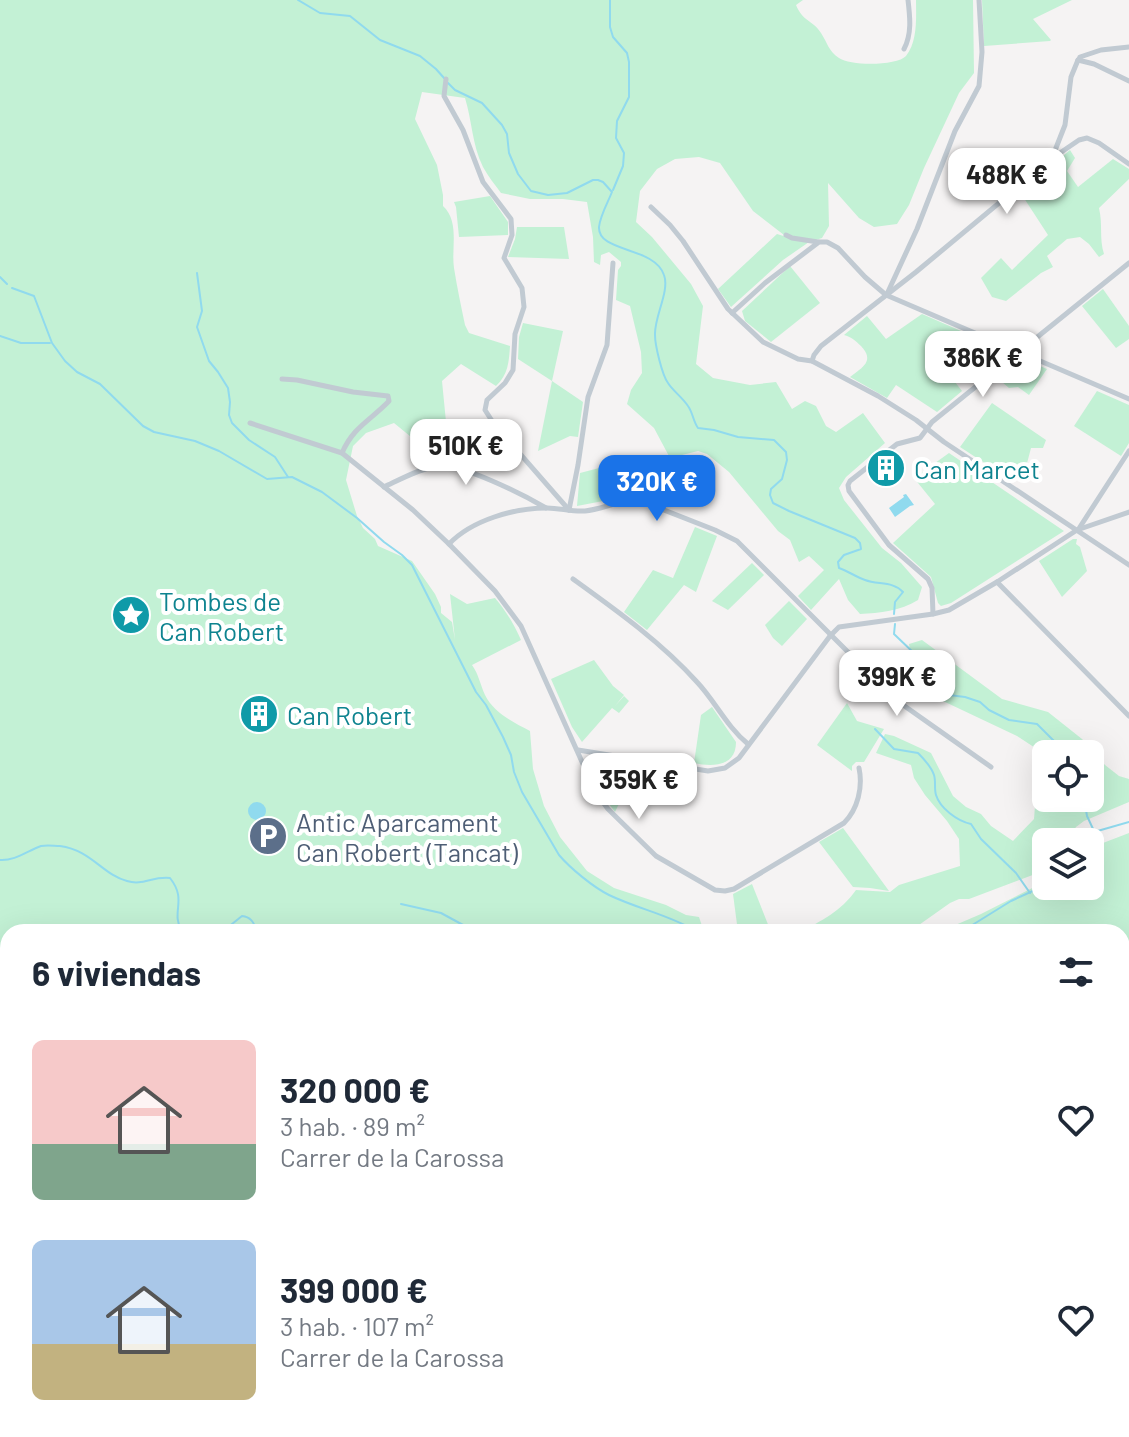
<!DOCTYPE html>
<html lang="es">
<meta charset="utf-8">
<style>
:root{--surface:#fff;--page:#f6f6f7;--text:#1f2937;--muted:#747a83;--accent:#1a73e8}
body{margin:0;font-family:Barlow,sans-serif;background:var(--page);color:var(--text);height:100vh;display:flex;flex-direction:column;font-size:30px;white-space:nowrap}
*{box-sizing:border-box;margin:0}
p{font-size:26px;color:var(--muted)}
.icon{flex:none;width:44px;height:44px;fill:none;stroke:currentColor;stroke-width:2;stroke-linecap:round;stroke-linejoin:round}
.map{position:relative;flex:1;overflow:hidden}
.drawer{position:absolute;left:0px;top:924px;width:1130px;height:514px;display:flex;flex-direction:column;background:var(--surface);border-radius:24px 24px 0 0;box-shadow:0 8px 32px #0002}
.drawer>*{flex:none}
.fabs{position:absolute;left:1032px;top:740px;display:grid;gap:16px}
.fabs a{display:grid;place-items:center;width:72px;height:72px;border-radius:12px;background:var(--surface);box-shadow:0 8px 32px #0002;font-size:40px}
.price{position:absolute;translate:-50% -68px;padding:0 18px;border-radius:16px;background:#fff;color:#222;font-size:26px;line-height:52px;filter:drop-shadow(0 2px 4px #0008)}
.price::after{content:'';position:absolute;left:50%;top:48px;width:24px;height:18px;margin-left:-12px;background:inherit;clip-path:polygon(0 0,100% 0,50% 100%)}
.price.current{background:var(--accent);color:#fff}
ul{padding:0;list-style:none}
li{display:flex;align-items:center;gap:24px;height:200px;padding:0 32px}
li span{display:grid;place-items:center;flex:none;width:224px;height:160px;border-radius:12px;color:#555}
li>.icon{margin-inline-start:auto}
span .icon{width:96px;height:96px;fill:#fffc;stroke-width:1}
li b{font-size:34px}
h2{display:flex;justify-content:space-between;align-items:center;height:96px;padding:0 32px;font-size:34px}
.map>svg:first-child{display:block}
.green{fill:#c3f1d5}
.water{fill:#90daee}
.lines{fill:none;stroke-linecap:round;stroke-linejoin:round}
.stream{stroke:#90daee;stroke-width:2}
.minor{stroke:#c1cad2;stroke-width:5}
.tertiary{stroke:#c1cad2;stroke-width:7}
.labels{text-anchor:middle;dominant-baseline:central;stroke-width:8;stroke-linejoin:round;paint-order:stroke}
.culture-label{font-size:26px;fill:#0d838f;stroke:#fff;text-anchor:start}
.service-label{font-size:26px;fill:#4e5e75;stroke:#fff;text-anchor:start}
</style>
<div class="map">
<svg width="1129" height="1437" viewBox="0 0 1129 1437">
<rect width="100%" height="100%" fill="#f5f3f3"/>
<g class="green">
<path d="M 0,0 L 803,0 L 796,5 C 803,22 813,20 821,33 C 827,42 829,52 839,58 C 850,66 897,66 906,56 C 918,41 916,17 916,0 L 973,0 L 974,73 L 959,93 L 924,168 L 909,205 L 897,224 L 874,227 L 859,218 L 828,183 L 829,226 L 822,238 L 809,242 L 783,260 L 731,307 L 718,289 L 777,234 L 793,239 L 784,235 L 753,211 L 720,163 L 699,157 L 675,159 L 657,169 L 640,191 L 636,222 L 652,237 L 691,284 L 703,306 L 696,364 L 713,378 L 750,385 L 776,382 L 792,409 L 805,401 L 816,406 L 826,426 L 836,432 L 863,413 L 885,443 L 846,477 L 839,488 L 844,500 L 882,548 L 901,563 L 922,587 L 918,600 C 900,611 880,613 860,614 L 848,600 L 839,579 L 811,610 L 798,596 L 824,570 L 809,556 L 799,562 L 790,540 L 778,531 L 729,472 L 707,454 L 698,451 L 670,458 L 654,428 L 627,404 L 631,390 L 642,373 L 641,352 L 630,306 L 616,300 L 618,270 L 621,266 L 621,262 L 609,252 L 601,255 L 600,265 L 594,262 L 593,237 L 587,202 L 563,199 L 530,199 L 501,193 C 495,185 488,176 483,167 C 472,145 472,120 465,98 L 422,92 L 415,119 L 437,165 L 443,195 L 443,206 C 460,222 451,248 454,268 C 457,287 461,306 465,325 L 469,333 L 510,346 C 509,362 508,375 496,386 L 461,364 L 442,381 L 447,432 L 438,447 L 416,441 L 394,423 L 366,433 L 353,446 L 346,480 L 357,516 L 363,528 L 375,539 L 378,546 L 412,561 L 435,594 L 441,607 L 441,613 L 452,622 L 455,640 L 450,594 L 467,604 L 495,598 C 506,611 514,624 521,640 L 472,665 C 479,675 480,684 485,695 C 494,713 513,722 530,731 L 533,769 L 544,806 L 560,837 L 587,871 L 614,888 L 666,905 L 686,915 L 699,917 L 704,932 L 8,932 L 8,1430 L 969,1430 L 974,1437 L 0,1437 Z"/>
<path d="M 982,0 L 1072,0 L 1033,19 L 1051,40 L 1050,41 L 984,46 Z"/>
<path d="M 1070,150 L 1075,158 L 1067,171 L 1078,187 L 1113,159 L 1129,169 L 1129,179 L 1099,208 C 1103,225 1099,238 1104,254 L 1099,257 L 1089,244 L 1080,237 L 1067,239 L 1047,256 L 1053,267 L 1041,273 L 1006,301 L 992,297 L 981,278 L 1001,258 L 1012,270 L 1048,235 L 1020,192 Z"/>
<path d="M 490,196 L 508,222 L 508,235 L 459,237 L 456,207 L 454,202 Z"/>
<path d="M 517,227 L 564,227 L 569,259 L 508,257 L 515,239 Z"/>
<path d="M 790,266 L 820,303 L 771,342 L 745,321 L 742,311 Z"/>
<path d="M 1103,289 L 1129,326 L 1129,339 L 1116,348 L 1082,306 Z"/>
<path d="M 922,314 L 984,341 L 984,352 L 971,355 L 948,373 L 962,391 L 937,412 L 896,385 L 887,398 L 850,377 C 863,367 875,361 861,346 C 855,340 851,337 844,335 L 867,316 L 886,339 Z"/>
<path d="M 523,323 L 563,331 L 552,381 L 583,402 L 578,437 L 570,436 L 538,451 L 552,381 L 518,359 L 519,337 Z"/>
<path d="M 1019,357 L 1047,369 L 1029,395 L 1018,387 L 1009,388 L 995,376 Z"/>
<path d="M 1097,391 L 1129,405 L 1129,443 L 1121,456 L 1074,426 Z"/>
<path d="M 992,403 L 1046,440 L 1043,448 L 1031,448 L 1025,471 L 1006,477 L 960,447 Z"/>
<path d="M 949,453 L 1064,531 L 951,603 L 941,606 L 938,603 L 931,577 L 893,543 L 935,504 L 914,478 Z"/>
<path d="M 630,460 L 624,497 L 577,506 L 580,473 Z"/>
<path d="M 695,527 L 717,536 L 696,592 L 684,585 L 647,630 L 624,612 L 653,570 L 673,578 Z"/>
<path d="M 1073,539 L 1077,539 L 1076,544 L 1080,547 L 1087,571 L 1062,597 L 1039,561 Z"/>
<path d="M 752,563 L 764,575 L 728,610 L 712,601 Z"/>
<path d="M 789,601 L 807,619 L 782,646 L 773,638 L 765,625 Z"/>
<path d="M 922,640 L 1002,699 L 1048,712 L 1082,739 L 1105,765 L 1119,776 L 1129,779 L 1129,802 L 1084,821 L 1076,827 L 1066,842 L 1046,842 L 1046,870 L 969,899 L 959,899 L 950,903 L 909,932 L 800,932 C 823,920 840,912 856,890 L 890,892 L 899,885 L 960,866 L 959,839 L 947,821 L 925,795 L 914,778 L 911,765 L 876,753 L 885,734 L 894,736 L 931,753 L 953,796 L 966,807 L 981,814 L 991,826 L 1013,841 L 1034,819 L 1035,806 L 1046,797 L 1090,798 L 1090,754 L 1046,755 L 1017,736 L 943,701 L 911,656 L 909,644 Z"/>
<path d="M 594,660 L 613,686 L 624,695 L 615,706 L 624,696 L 629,701 L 619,713 L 612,708 L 582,742 L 572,727 L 551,679 Z"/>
<path d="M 847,703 L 857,721 L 884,729 L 864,762 L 856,762 L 852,766 L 852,771 L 817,745 Z"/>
<path d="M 712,707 L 736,742 C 736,767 712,767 694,763 L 701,715 Z"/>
<path d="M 590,758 L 637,766 L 615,812 L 595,785 L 585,763 Z"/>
<path d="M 843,828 L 889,891 L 870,888 L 853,887 L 819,842 Z"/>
<path d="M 1129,833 L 1129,1139 L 1122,1135 L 1122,932 L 939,932 L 981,914 L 1046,881 L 1046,886 L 1090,886 L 1090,848 Z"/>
<path d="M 752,884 L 771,932 L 738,932 L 733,894 Z"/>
<path d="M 1127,1397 L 1129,1402 L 1129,1437 L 1093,1437 L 1085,1430 L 1122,1430 L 1122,1400 Z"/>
<path d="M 1031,1430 L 1078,1430 L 1074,1437 L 1025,1437 Z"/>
</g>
<g class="water">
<path d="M 906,494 L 914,505 L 910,506 L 895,517 L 889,508 L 904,497 L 903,495 Z"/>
<circle cx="257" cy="811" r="9"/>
</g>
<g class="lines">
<g class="stream">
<path d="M 298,0 L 320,13 L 350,16 L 380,40 L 420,56 L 436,69 L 444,78"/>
<path d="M 610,0 L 610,27 L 613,37 L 627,53 L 629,62 L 629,97 L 617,121 L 616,138 L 624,153 L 623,166 L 613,190"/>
<path d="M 448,83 L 455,90 L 482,103 L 502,125 L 507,134 L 509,153 L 518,174 L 531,191 L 548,195 L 567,193 L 593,180 L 598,180 L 603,182 L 612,192 C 608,202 600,216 599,227 C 598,253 654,246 664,275 C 670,291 654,317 655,335 C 655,345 662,375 668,383 C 673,391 682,397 688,406 C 693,413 693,421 698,428 L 714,430 L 738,437 L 774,440 L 786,452 L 787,460 L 782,479 L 771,489 L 770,495 L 773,503 L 789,511 L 855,538 L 860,543 L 861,549 L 844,555 L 838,562 L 839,568 C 848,571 856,577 865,580 C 878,585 893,581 903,592 L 895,602 L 894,614"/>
<path d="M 197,273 L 202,311 L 197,327 L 209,361 L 218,372 L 228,388 L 230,402 L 229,415 L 232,423 L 249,440 L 275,457 L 288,477"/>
<path d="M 0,277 L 7,284"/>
<path d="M 12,288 L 34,296 L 52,343 L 65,361 L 77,372 L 100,384 L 143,426 L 154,432 L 195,441 L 219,451 L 267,479 L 292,477 L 322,492 L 357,518 L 384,542 L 402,555 L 412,565 L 476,692 L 486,705 L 503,737 L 511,755 L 514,772 L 522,792 L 559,855 C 570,868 593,887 609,895 C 638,909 670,915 698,932"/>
<path d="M 0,336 L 21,343 L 50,343"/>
<path d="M 895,624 L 894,634 L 917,656 L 929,671 L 936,689 L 941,694 L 965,697 L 980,702 L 989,710 L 1009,720 L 1037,724 L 1060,747 L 1072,754"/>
<path d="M 875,729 L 894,749 L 918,753 C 924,759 931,766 934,775 C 936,781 934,788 936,795 C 940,808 957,821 971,824 L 981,839 L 1016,873 L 1030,893"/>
<path d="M 1084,798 L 1087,816 L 1094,831"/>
<path d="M 1080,842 L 1094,832 L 1129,822"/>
<path d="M 0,860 C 15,861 27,851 41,846 C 48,845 54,846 60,846 C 91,850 103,875 127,881 C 143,886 152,876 170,878 C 188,901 170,911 182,932"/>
<path d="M 401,904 L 441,913 L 465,926 L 489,932"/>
<path d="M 222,932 L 242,916 C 252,917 254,924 258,932"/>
<path d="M 961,932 L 1011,901 L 1046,885"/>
<path d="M 0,1121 L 8,1124"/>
<path d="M 507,1430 L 509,1437"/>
<path d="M 703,1430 L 704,1437"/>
<path d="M 428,1437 L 433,1430"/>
</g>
<g class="minor">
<path d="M 904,49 C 912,34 910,17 908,0"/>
<path d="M 1080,57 L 1101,50 L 1129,47"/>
<path d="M 1080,58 L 1078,60 L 1094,64 L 1129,81"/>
<path d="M 446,79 L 444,96 L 463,130 L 483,182 L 511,219 L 512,235 L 504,258 L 522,288 L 524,307 L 515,334 L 513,370 L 505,383 L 487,400 L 485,410 L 494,424 L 569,510"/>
<path d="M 1052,158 L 1065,125 L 1071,77 L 1078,60"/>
<path d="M 651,207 L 670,225 L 683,241 L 728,309 L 763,342 L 798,359 L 812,361 L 878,396 L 916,420 L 944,442 L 1129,565"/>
<path d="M 786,235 L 792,238 L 818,242"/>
<path d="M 887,294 L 917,229 L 955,131 L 979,86 L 982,52 L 979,0"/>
<path d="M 732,313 L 765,283 L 819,242 L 827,242 L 838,248 L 865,277 L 886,295 L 1129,399"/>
<path d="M 812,361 L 814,355 L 821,346 L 916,272 L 1057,155 L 1079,140 L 1087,138 L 1099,143 L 1129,164"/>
<path d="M 282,379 L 297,380 L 353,392 L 388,396 L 389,401 C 371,420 353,427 342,453"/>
<path d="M 250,423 L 342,453 L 413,510 L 449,544 L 495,591 L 521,626 L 587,773 L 594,790 L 608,809 L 656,856 L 715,890 L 725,891 L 734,889 L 844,823 C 858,809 863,787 859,768"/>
<path d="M 384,487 C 401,479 419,469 437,466 C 461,463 524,495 546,508"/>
<path d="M 569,510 L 578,465 L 588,397 L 607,345 L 613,263"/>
<path d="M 1078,530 L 1129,451"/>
<path d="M 449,544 C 472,520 514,508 547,508 C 560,508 572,512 585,511 C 606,509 625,496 646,503 L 715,530 L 737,541 L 896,700 L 991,767"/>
<path d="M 573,579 C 616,610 661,642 697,682 C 715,701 727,727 748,744"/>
<path d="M 997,582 L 1129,716"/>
<path d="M 933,614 L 932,588 L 928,579 L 889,545 L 849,491 L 848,485 L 850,481 L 897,444 L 920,438 L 932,422 L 1129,263"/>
<path d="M 578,750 L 708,771 L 725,768 L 739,758 L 830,636 L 839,627 L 933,614 L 949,610 L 997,582 L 1077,530 L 1129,512"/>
<path d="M 1122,1172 L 1129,1169"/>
<path d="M 1122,1254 L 1129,1274"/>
<path d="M 1122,1339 L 1129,1332"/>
<path d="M 1122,1381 L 1129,1390"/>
<path d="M 974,1430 L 978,1437"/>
</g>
<g class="tertiary">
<path d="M 1122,1001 L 1129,998"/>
<path d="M 561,1437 L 571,1430"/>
</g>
</g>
<defs>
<g id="building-disc" transform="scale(2)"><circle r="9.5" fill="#0f9aa8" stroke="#fff"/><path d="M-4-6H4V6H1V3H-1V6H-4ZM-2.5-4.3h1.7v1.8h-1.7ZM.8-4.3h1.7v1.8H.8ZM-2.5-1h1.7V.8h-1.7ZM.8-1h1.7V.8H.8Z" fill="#fff"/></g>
<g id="sight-disc" transform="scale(2)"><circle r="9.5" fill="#0f9aa8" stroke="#fff"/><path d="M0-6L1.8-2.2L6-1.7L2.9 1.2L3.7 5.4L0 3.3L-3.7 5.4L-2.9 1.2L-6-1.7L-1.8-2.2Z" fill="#fff"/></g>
<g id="parking-disc" transform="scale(2)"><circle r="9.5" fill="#5c6f8a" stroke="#fff"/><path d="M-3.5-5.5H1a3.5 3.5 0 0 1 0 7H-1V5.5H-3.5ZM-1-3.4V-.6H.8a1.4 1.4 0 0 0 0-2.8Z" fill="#fff"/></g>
</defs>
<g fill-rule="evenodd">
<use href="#building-disc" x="886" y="468"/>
<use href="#sight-disc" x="131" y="615"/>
<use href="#building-disc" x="259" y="714"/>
<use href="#parking-disc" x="268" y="836"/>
</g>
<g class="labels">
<g class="culture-label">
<text x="914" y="468">Can Marcet</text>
<text x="159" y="600">Tombes de<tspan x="159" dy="30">Can Robert</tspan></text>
<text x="287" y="714">Can Robert</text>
</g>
<g class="service-label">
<text x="296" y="821">Antic Aparcament<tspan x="296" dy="30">Can Robert (Tancat)</tspan></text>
</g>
</g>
</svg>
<div class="fabs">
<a><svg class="icon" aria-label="locate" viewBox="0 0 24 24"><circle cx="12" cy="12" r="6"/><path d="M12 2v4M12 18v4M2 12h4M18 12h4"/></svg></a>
<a><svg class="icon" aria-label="layers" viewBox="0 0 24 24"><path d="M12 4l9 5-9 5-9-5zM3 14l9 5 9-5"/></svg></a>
</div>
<b class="price" style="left:1007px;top:216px">488K €</b>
<b class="price" style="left:983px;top:399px">386K €</b>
<b class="price" style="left:466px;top:487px">510K €</b>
<b class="price current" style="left:657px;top:523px">320K €</b>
<b class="price" style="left:897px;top:718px">399K €</b>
<b class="price" style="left:639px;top:821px">359K €</b>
<section class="drawer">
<h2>6 viviendas<svg class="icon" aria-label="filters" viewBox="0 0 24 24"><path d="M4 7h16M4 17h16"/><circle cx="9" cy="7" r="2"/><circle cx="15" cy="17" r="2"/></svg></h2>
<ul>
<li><span style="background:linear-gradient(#f6c9c9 65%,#7fa58c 0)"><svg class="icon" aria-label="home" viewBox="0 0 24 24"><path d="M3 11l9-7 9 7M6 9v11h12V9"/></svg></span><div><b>320 000 €</b><p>3 hab. · 89 m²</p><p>Carrer de la Carossa</p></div><svg class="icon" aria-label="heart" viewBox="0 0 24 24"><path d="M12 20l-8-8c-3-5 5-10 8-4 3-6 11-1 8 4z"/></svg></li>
<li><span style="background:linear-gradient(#a9c7e8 65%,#c2b280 0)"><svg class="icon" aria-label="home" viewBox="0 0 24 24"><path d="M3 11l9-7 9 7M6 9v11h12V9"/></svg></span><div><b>399 000 €</b><p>3 hab. · 107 m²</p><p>Carrer de la Carossa</p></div><svg class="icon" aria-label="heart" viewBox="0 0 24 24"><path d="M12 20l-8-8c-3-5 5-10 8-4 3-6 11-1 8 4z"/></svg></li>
</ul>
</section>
</div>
